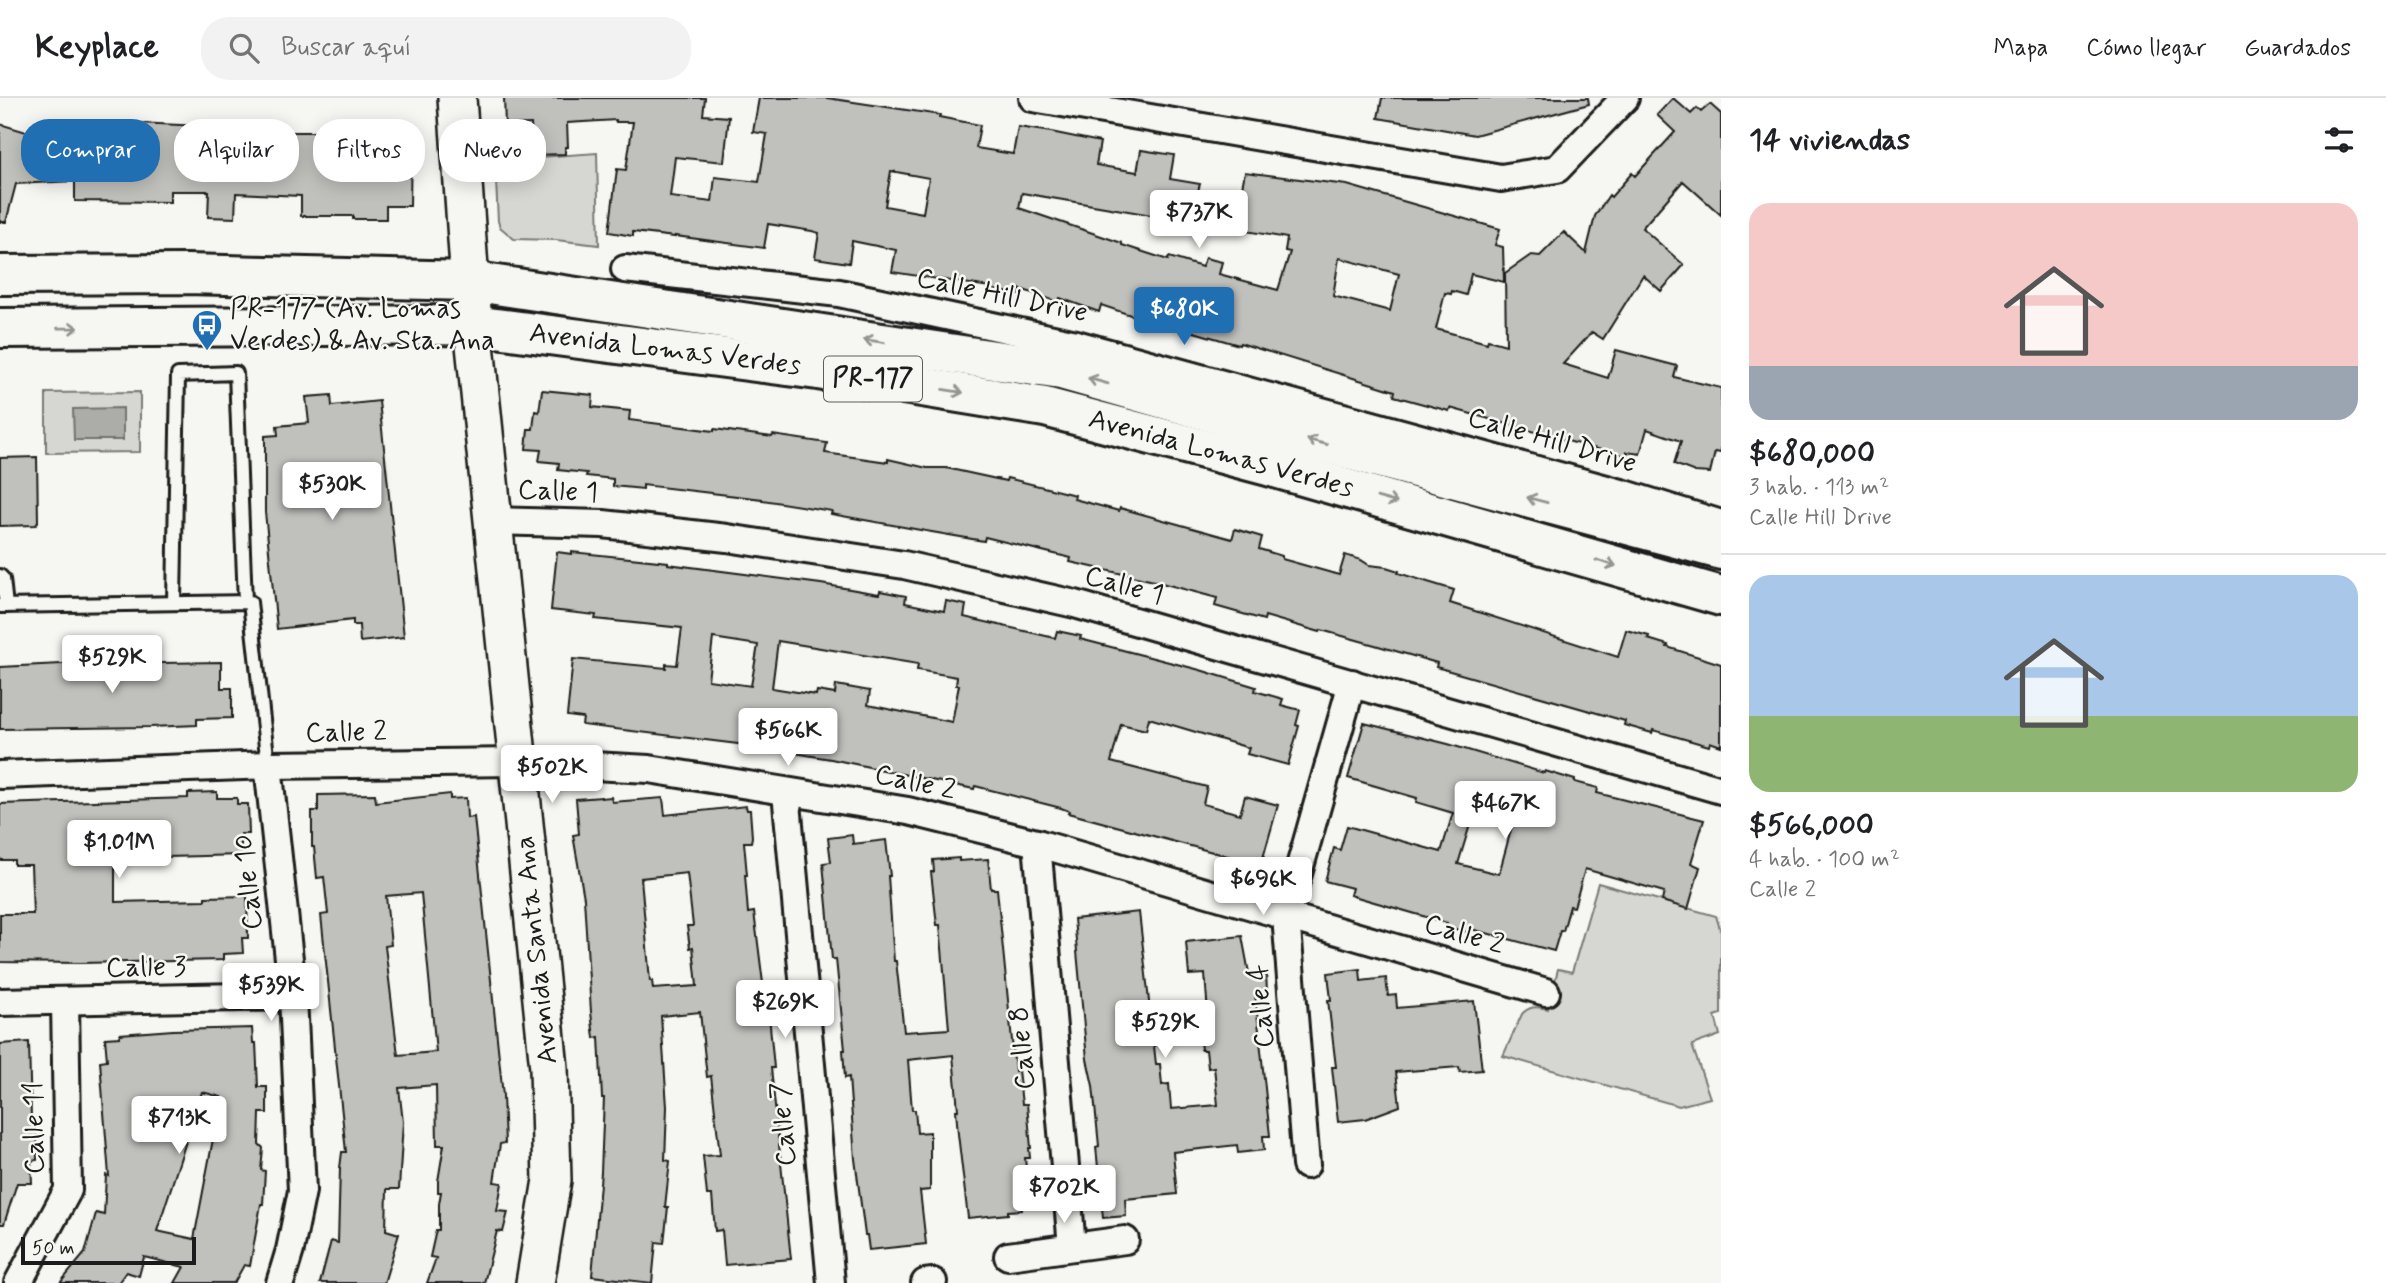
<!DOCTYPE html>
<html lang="es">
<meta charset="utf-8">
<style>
:root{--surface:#fff;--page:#f2f2f2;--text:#202124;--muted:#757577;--line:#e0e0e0;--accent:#1f6fb2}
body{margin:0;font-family:Mynerve,sans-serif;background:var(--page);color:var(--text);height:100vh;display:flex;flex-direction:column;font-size:26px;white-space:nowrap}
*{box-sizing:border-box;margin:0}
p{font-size:23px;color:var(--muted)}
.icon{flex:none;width:38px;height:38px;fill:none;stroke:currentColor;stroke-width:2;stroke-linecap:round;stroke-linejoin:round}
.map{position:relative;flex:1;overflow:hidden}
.sheet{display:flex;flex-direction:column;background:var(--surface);width:665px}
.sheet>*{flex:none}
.top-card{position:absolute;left:21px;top:21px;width:665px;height:63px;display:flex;gap:14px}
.scale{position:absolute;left:21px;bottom:18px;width:175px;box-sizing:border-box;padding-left:7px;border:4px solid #1c1c1c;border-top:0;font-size:19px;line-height:24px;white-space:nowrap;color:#1c1c1c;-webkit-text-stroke:5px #f6f6f2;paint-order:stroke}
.price{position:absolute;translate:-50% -60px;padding:0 16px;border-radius:7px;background:#fff;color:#222;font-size:23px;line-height:46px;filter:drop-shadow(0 2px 4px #0008)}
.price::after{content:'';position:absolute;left:50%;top:42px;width:21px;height:16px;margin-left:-10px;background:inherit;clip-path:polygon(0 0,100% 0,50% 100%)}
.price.active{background:var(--accent);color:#fff}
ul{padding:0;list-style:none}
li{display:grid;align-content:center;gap:14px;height:371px;padding:0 28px}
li+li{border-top:2px solid var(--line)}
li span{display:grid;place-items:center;height:217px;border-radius:21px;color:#555}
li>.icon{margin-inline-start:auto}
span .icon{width:126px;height:126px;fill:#fffc;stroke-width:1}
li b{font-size:30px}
h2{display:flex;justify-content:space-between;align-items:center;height:84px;padding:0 28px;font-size:30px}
.chip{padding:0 24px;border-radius:28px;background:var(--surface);box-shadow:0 4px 18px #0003;font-size:24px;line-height:63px}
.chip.active{background:var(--accent);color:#fff}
header{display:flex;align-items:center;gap:42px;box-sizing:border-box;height:98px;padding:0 35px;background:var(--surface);border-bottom:2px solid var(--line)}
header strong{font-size:33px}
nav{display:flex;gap:38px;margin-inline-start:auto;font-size:24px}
.search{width:490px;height:63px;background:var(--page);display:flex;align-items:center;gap:18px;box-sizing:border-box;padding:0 24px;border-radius:28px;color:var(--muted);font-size:26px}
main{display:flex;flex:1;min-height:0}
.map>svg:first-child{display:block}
.green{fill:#d6d6d2;stroke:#797977;stroke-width:2}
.water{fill:#acaca9;stroke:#727271;stroke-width:2}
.building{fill:#c0c0bd;stroke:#1c1c1c;stroke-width:2;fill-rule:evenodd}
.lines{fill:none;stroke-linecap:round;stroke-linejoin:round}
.lane-casing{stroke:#1c1c1c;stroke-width:18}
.street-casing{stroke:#1c1c1c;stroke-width:32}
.secondary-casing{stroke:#1c1c1c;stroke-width:42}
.highway-casing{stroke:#1c1c1c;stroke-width:44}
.lane{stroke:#f6f6f2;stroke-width:12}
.street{stroke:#f6f6f2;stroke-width:26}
.secondary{stroke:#f6f6f2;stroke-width:37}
.highway{stroke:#f6f6f2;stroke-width:38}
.oneway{stroke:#949492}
.labels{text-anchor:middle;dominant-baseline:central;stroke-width:5;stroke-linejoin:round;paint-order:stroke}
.shield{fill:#f6f6f2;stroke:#5d5d5c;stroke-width:2}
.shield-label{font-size:26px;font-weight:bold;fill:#1c1c1c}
.street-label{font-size:28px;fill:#1c1c1c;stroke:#f6f6f2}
.poi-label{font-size:28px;fill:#1c1c1c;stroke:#f6f6f2;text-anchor:start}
</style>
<header>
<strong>Keyplace</strong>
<div class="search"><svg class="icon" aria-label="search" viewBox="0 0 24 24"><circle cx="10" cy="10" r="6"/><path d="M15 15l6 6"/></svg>Buscar aquí</div>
<nav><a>Mapa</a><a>Cómo llegar</a><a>Guardados</a></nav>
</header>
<main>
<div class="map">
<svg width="1721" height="1185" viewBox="0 0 1721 1185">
<rect width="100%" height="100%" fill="#f6f6f2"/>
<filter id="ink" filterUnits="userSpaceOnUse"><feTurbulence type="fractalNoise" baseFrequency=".0143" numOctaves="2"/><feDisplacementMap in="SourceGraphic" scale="14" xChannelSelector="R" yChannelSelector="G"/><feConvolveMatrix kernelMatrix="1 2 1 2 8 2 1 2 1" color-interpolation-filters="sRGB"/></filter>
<g filter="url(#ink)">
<g class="green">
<path d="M 597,55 L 599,147 L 556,142 L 514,141 L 500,129 L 498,123 L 495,62 Z"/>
<path d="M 140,294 L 140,354 L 46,355 L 46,295 Z"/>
<path d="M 1598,785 L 1716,818 L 1721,834 L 1721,916 L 1715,918 L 1720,937 L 1692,947 L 1710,1000 L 1679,1008 L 1503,958 L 1522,916 C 1530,907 1537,909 1548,911 L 1558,871 L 1572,874 Z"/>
</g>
<path class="water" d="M 123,310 L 123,342 L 74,342 L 73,311 Z"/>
<g class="building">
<path d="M 504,0 L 705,0 L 703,17 L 729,19 L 724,64 L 675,59 L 670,99 L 712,104 L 715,79 L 759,84 L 767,36 L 753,34 L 759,0 L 827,0 L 940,17 L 939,19 L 980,27 L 976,50 L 1013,56 L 1018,29 L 1051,34 L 1100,44 L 1096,67 L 1137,74 L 1141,52 L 1174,57 L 1170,81 L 1200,86 L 1198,93 L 1240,100 L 1245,74 L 1347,87 L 1500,131 L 1495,147 L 1503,149 L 1504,184 L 1471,176 L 1466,197 L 1452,193 L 1451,196 L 1445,195 L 1436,231 L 1487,245 L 1488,242 L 1506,247 L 1505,175 L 1531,157 L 1540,158 L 1564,134 L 1586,155 L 1595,118 L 1609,97 L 1611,99 L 1632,75 L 1635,78 L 1675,34 L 1657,17 L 1673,0 L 1691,16 L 1697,10 L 1701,14 L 1710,6 L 1721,16 L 1721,117 L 1683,83 L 1642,130 L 1684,167 L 1661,193 L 1643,177 L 1603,241 L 1592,234 L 1563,266 L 1608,280 L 1616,252 L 1677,268 L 1674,279 L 1721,290 L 1721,355 L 1715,354 L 1710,375 L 1695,374 L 1674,366 L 1681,343 L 1647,331 L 1640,356 L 1627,354 L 1626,358 L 1589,349 L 1450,310 L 1449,313 L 1394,298 L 1395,293 L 1240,245 L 1239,247 L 1173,228 L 1172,231 L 1101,207 L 1099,214 L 1060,200 L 1058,204 L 1021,191 L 1020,197 L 989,191 L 990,189 L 892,174 L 896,152 L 852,143 L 849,165 L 815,160 L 819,135 L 812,133 L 768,126 L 764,150 L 675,138 L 675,139 L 633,134 L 633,138 L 609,134 L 617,71 L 626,72 L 633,24 L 616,24 L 616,22 L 567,25 L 568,49 L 565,49 L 565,56 L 533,57 L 531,26 L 505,27 ZM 891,73 L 929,80 L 923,115 L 885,108 ZM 1022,95 L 1287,140 L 1285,153 L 1290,154 L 1278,192 L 1219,176 L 1222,164 L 1205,160 L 1202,169 L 1169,159 L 1168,162 L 1122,147 L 1122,145 L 1019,110 ZM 1339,160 L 1399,176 L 1390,213 L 1333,198 Z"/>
<path d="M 1382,0 L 1588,0 L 1589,6 L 1475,37 L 1378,20 Z"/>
<path d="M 136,25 L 247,30 L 269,31 L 269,34 L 342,34 L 342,47 L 386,48 L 386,45 L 411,45 L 410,108 L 386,108 L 386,121 L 353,121 L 353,118 L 301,118 L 301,98 L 236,95 L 235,120 L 208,119 L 209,93 L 170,93 L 170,104 L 75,103 L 75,83 L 16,86 L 6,124 L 0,124 L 0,26 L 76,49 L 76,43 L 113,44 L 113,29 L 136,30 Z"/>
<path d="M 542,292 L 593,297 L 592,309 L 630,313 L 629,322 L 714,333 L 714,331 L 772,339 L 773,337 L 827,345 L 825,355 L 888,364 L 888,361 L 927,370 L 946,370 L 1006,383 L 1007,380 L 1075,397 L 1074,401 L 1119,413 L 1120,410 L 1232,441 L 1235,431 L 1262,439 L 1259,451 L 1282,458 L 1282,461 L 1339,477 L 1345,457 L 1361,462 L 1369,467 L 1386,469 L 1399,473 L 1398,475 L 1454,492 L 1450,505 L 1618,559 L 1626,532 L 1649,538 L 1648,541 L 1668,547 L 1667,549 L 1721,566 L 1721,648 L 1710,644 L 1709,648 L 1653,632 L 1652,635 L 1624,627 L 1625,623 L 1436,569 L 1437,565 L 1375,547 L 1321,532 L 1320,534 L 1265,518 L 1264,522 L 1215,508 L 1217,500 L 1154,483 L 1070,464 L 1071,460 L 985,439 L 984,443 L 926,433 L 831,416 L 832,413 L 762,402 L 762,401 L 643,387 L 643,391 L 613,388 L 613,381 L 586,378 L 587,375 L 558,372 L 559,365 L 539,363 L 541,352 L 526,351 L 528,331 L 533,331 L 535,313 L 539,314 Z"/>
<path d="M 331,297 L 332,308 L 379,303 L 404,539 L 360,544 L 359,527 L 353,527 L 353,522 L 277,531 L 265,414 L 265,338 L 278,337 L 277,328 L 309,325 L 306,299 Z"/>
<path d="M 37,359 L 38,424 L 36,427 L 0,428 L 0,360 Z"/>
<path d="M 557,454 L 572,456 L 572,454 L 668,464 L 668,466 L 821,486 L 879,496 L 880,493 L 906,498 L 905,505 L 944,513 L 946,503 L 966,507 L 964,519 L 1055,540 L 1057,533 L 1081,538 L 1080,541 L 1200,572 L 1256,589 L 1255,593 L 1283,601 L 1281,607 L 1300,612 L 1296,627 L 1299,628 L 1288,667 L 1247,656 L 1249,650 L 1149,620 L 1146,632 L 1121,626 L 1111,664 L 1207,689 L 1203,706 L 1240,716 L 1245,698 L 1278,707 L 1261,767 L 1068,715 L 1069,713 L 1061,710 L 975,688 L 974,691 L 831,661 L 738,646 L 582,627 L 583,620 L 567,618 L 573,561 L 666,570 L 666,566 L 677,567 L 682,530 L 595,521 L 596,517 L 551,512 ZM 713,540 L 758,547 L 751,588 L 708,582 ZM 778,543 L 918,566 L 917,572 L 957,579 L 956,587 L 959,587 L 952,624 L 868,607 L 870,593 L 836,587 L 835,596 L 817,593 L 816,597 L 772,590 Z"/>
<path d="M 103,564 L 103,566 L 221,564 L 221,590 L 232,590 L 232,620 L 197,621 L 197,627 L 150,629 L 0,631 L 0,569 Z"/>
<path d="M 1364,625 L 1448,646 L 1544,675 L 1545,673 L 1575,682 L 1575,684 L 1598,690 L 1597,695 L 1704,722 L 1691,765 L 1700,769 L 1688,811 L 1662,803 L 1664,794 L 1585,771 L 1574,809 L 1570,808 L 1563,833 L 1560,833 L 1554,853 L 1471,831 L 1469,835 L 1446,828 L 1447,825 L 1350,797 L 1352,790 L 1325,783 L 1334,750 L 1340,752 L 1347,728 L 1441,754 L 1453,715 L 1416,704 L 1417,700 L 1348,680 ZM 1473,717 L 1512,728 L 1499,776 L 1458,766 Z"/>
<path d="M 217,694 L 217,700 L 237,700 L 237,706 L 248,706 L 249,736 L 241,736 L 241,757 L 167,759 L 167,761 L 115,764 L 115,804 L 205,802 L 205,799 L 247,798 L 248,840 L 242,840 L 243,855 L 223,856 L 223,862 L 80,865 L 0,864 L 0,816 L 33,816 L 31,767 L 14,767 L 14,762 L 0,762 L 0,706 L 188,700 L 188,695 Z"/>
<path d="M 375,696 L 376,704 L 450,696 L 450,701 L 466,700 L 467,720 L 474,719 L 503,998 L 505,1045 L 500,1046 L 494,1084 L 502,1085 L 497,1113 L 508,1114 L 503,1134 L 497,1133 L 484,1185 L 427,1185 L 436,1160 L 430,1159 L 436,1132 L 439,1132 L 439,1106 L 441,1094 L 438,1094 L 438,1083 L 444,1047 L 437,1047 L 436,987 L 399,990 L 403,1024 L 399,1091 L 387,1091 L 386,1132 L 399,1136 L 384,1185 L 320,1185 L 331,1143 L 338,1145 L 340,1070 L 342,1054 L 346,1054 L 321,817 L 328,816 L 324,779 L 317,780 L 314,749 L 312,749 L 312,713 L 318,713 L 318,697 ZM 421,795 L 436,954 L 398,957 L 385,848 L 391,847 L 386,798 Z"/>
<path d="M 601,699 L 601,700 L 611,699 L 612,704 L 663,700 L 665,717 L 746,708 L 747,712 L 750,712 L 752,739 L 751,744 L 744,744 L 747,777 L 745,777 L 748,815 L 754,814 L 767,917 L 769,917 L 774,970 L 771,970 L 791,1161 L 725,1167 L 722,1132 L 715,1133 L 712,1097 L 707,1097 L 703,1058 L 720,1057 L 711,978 L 707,979 L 700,914 L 661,918 L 667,1009 L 665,1062 L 670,1063 L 665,1109 L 668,1109 L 664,1145 L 656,1144 L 652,1185 L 592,1178 L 601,1074 L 604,1000 L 602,1000 L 599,939 L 594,940 L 591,914 L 584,800 L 573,737 L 579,736 L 576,701 ZM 687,775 L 693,828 L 687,828 L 690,850 L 693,849 L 697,888 L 653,891 L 652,883 L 650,883 L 641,780 Z"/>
<path d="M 852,737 L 853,746 L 886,742 L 890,778 L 888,778 L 894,863 L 896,863 L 904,934 L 949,931 L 940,827 L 937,827 L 931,774 L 934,774 L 933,762 L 959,760 L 959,763 L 988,761 L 991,791 L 997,791 L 1015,973 L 1018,972 L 1022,1006 L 1027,1006 L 1031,1050 L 1029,1050 L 1030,1060 L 1025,1060 L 1028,1091 L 1021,1092 L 1022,1112 L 1008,1113 L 1008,1116 L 968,1120 L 958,1036 L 956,1012 L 958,1012 L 953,957 L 908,962 L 912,1012 L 915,1012 L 917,1035 L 930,1034 L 930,1092 L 920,1093 L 926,1146 L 869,1152 L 867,1137 L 865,1137 L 855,1061 L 849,979 L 845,980 L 843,952 L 845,952 L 836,861 L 832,861 L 823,765 L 831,764 L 828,740 Z"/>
<path d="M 1139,814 L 1156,966 L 1160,966 L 1162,987 L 1169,986 L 1171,1011 L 1218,1007 L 1214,969 L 1208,970 L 1206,952 L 1201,952 L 1197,917 L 1208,916 L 1205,876 L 1189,877 L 1186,844 L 1242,838 L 1249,875 L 1266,874 L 1267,894 L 1255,895 L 1270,1038 L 1263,1038 L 1264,1052 L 1238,1055 L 1237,1047 L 1173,1054 L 1177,1096 L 1125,1101 L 1126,1118 L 1103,1120 L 1096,1049 L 1099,1048 L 1093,988 L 1087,961 L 1074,821 Z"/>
<path d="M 1360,871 L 1361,883 L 1386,880 L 1388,898 L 1396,897 L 1397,910 L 1474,903 L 1482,972 L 1460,974 L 1459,969 L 1396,974 L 1400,1008 L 1365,1021 L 1338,1024 L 1332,969 L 1336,969 L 1328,902 L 1331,902 L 1328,875 Z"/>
<path d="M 252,930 L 253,945 L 256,945 L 258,989 L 267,989 L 267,1015 L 260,1015 L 259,1046 L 263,1050 L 261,1072 L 265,1073 L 263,1106 L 261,1106 L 250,1168 L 244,1167 L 234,1185 L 175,1185 L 184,1169 L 144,1159 L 139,1178 L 126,1174 L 118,1185 L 60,1185 L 85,1155 L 96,1115 L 104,1117 L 106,1077 L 109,1078 L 100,963 L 107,962 L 105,940 L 120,939 L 120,936 L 173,932 ZM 202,994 L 221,999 L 194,1141 L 157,1133 Z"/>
<path d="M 29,944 L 31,1021 L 37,1021 L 37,1062 L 31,1063 L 32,1085 L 17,1085 L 4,1126 L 0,1126 L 0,946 Z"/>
</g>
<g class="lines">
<g class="lane-casing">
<g id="lane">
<path d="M 0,478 L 3,481 L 6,508"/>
<path d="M 174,505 L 178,277 L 236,275 L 245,504"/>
<path d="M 0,508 L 250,504 L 268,667"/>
</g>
</g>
<g class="street-casing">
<g id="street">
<path d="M 1033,0 L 1501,80 L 1557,71 L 1625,0"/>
<path d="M 625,171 L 839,195 L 1076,246 L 1625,396 L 1721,426"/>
<path d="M 494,423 L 603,426 L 727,440 L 904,467 L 1075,506 L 1721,692"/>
<path d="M 268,667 L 293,898 L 302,1093 L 290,1152 L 280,1185"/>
<path d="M 0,677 L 268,667 L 519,664 L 649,671 L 908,713 L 1037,745 L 1546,894"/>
<path d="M 786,694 L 831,1185"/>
<path d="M 1037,745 L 1072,1149"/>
<path d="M 0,904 L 293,898"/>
<path d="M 1306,1067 L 1286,818 L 1352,585"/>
<path d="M 1008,1158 L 1125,1142"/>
<path d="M 18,1185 L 68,1092 L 65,903"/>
<path d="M 925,1185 L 933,1184"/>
</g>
</g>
<g class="secondary-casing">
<path id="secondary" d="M 457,0 L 473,227 L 549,970 L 552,1082 L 535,1185"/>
</g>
<g class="highway-casing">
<g id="highway">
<path d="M 0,177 L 187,176 L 470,183 L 1061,272 L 1274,332 L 1721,452"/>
<path d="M 0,230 L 473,227 L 818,272 L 1045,309 L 1268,368 L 1721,498"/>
</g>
</g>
<use href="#lane" class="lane"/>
<use href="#street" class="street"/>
<use href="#secondary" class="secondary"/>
<use href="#highway" class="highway"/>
</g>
<defs><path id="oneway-shaft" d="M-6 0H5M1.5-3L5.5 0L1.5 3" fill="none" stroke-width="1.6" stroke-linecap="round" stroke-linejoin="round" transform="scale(1.75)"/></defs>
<g class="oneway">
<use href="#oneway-shaft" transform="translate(68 230) rotate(-1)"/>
<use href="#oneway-shaft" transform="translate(874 243) rotate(-171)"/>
<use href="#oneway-shaft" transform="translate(1098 283) rotate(-164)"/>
<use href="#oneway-shaft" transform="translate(953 293) rotate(9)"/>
<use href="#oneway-shaft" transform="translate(1317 344) rotate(-165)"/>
<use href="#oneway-shaft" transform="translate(1387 402) rotate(16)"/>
<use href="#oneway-shaft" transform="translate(1537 402) rotate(-165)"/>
<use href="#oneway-shaft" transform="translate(1606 465) rotate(16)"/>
</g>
</g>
<defs>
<g id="bus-pin" transform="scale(1.575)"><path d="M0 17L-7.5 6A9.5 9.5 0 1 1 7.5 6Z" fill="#1f6fb2" stroke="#f6f6f2"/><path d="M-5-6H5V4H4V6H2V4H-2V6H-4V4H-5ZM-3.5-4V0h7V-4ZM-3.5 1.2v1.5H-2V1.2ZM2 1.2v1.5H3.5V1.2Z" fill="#fff"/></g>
</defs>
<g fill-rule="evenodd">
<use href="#bus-pin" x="207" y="227"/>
</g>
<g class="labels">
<rect class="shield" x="824" y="258.5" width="98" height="45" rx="5"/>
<g class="shield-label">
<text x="873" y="281">PR-177</text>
</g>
<g class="street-label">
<text transform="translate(1002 198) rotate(12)">Calle Hill Drive</text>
<text transform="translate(665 252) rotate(7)">Avenida Lomas Verdes</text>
<text transform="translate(1552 343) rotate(16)">Calle Hill Drive</text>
<text transform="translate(1221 356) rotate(15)">Avenida Lomas Verdes</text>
<text transform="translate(558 394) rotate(2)">Calle 1</text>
<text transform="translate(1124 488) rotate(15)">Calle 1</text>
<text transform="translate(346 635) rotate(-1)">Calle 2</text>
<text transform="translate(915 685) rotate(12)">Calle 2</text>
<text transform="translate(249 784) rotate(-96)">Calle 10</text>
<text transform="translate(1464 837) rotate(16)">Calle 2</text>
<text transform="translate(537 852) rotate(-96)">Avenida Santa Ana</text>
<text transform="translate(146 870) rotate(-1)">Calle 3</text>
<text transform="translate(1262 908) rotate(-95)">Calle 4</text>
<text transform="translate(1023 950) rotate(-95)">Calle 8</text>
<text transform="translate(784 1026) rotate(-95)">Calle 7</text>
<text transform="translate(35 1030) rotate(-91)">Calle 11</text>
</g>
<g class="poi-label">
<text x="230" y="211">PR-177 (Av. Lomas<tspan x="230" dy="32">Verdes) &amp; Av. Sta. Ana</tspan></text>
</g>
</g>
</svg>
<div class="scale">50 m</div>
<b class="price" style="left:1199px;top:152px">$737K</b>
<b class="price active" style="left:1184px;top:249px">$680K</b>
<b class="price" style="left:332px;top:424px">$530K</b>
<b class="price" style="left:112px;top:597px">$529K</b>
<b class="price" style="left:788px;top:670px">$566K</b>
<b class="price" style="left:552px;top:707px">$502K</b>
<b class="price" style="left:1505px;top:743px">$467K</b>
<b class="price" style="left:119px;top:782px">$1.01M</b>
<b class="price" style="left:1263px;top:819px">$696K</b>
<b class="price" style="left:271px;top:925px">$539K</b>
<b class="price" style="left:785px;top:942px">$269K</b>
<b class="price" style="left:1165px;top:962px">$529K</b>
<b class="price" style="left:179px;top:1058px">$713K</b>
<b class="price" style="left:1064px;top:1127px">$702K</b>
<div class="top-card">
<a class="chip active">Comprar</a>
<a class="chip">Alquilar</a>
<a class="chip">Filtros</a>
<a class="chip">Nuevo</a>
</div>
</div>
<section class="sheet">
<h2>14 viviendas<svg class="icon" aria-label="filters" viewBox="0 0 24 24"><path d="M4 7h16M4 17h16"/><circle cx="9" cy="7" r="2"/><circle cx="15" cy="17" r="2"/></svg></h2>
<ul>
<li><span style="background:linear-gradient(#f6c9c9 75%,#9aa5b1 0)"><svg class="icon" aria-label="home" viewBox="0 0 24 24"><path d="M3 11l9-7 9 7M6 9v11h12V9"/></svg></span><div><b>$680,000</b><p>3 hab. · 113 m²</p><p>Calle Hill Drive</p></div></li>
<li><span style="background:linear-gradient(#a9c7e8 65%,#8fb573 0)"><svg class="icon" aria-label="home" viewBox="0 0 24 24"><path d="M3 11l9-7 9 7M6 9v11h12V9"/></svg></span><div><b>$566,000</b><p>4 hab. · 100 m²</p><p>Calle 2</p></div></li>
</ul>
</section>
</main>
